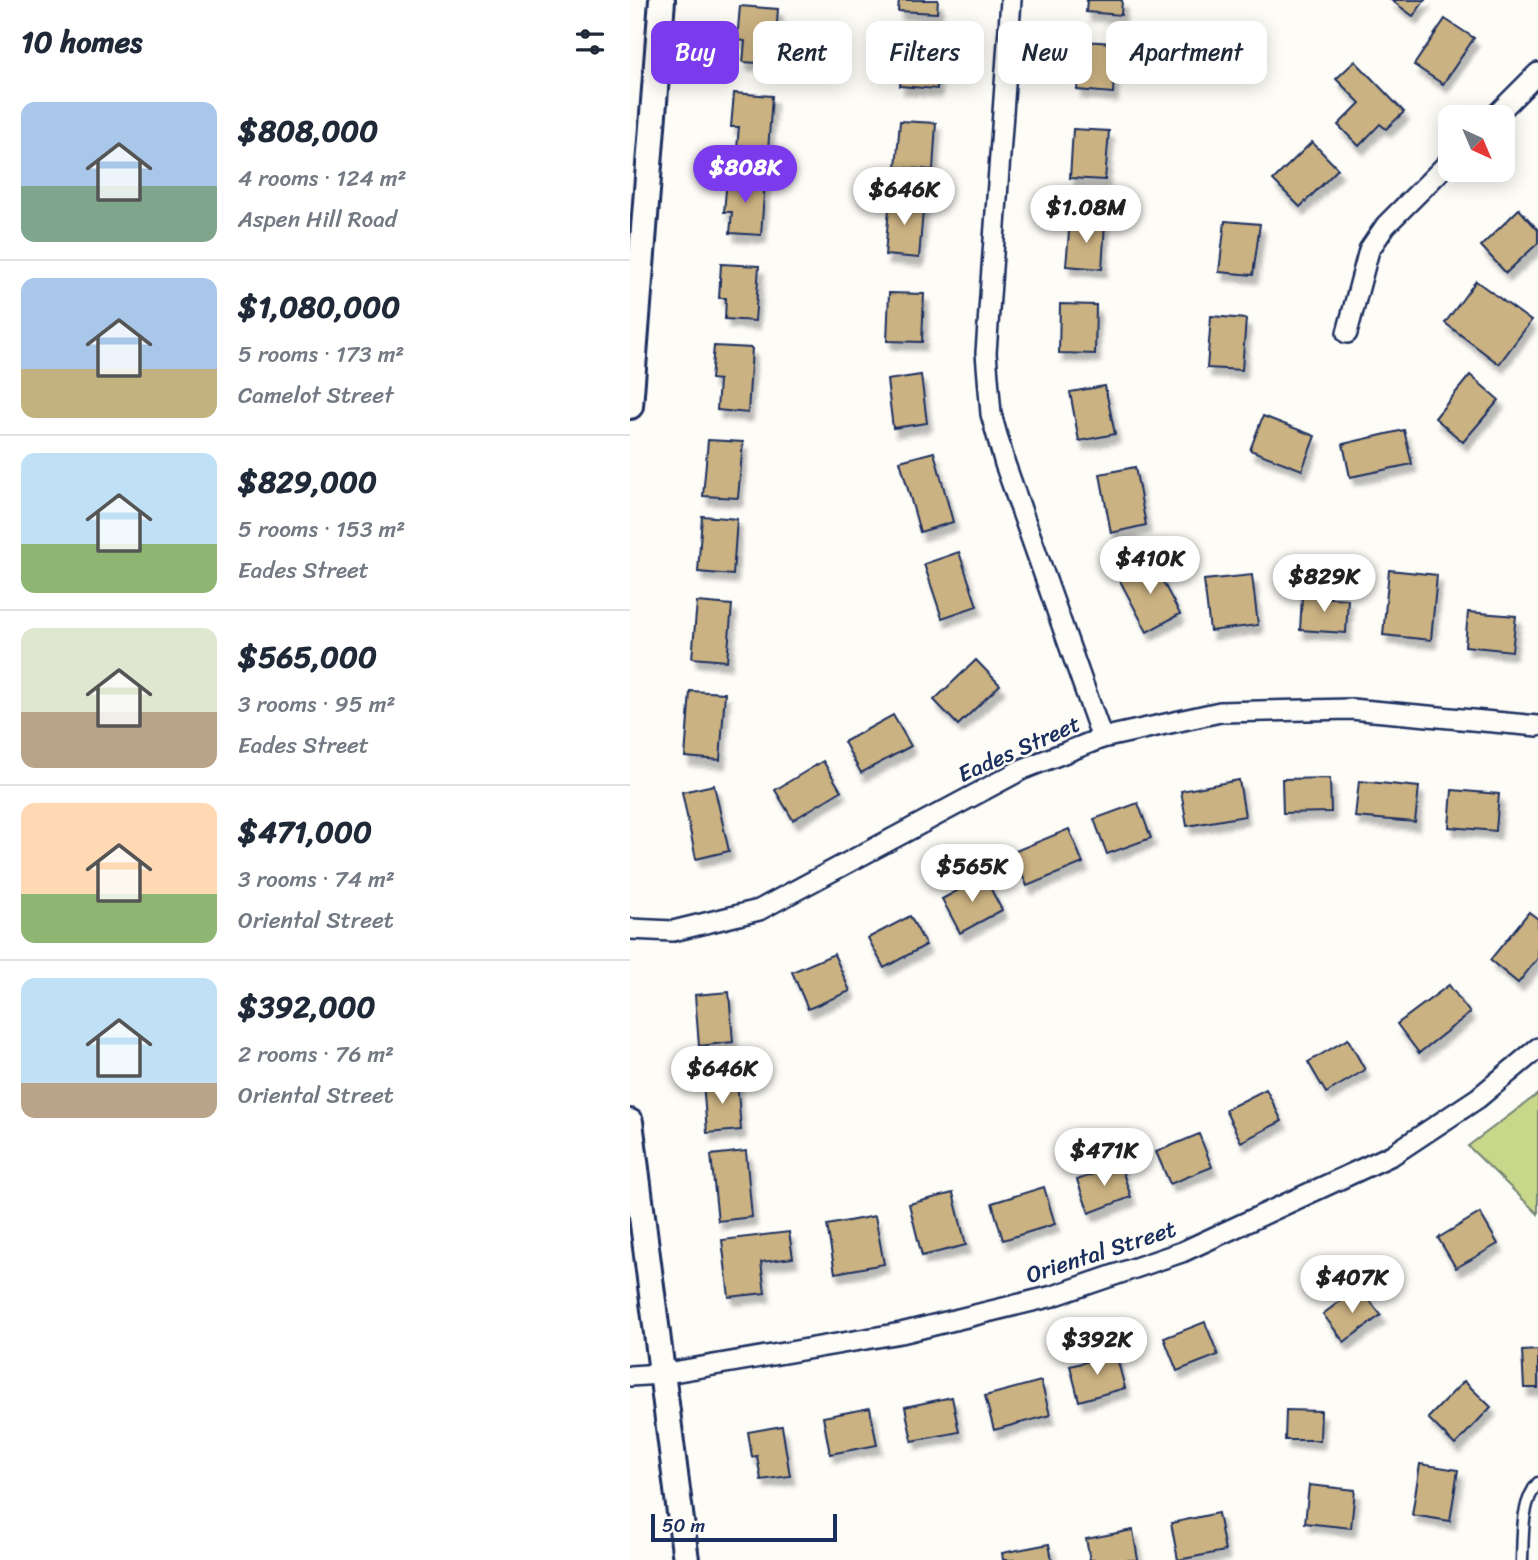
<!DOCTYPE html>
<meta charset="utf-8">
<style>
:root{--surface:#fff;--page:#f2f2f3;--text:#1f2937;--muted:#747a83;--line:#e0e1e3;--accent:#7c3aed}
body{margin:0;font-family:Sriracha,sans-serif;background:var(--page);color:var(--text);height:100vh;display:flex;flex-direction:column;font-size:26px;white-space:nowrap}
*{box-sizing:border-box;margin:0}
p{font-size:23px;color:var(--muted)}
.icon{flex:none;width:38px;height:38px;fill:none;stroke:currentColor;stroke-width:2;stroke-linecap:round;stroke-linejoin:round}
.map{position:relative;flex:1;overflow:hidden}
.drawer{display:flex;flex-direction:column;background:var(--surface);width:630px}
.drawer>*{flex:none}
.banner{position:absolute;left:21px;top:21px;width:665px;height:63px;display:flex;gap:14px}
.needle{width:46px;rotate:136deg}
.controls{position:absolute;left:808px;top:105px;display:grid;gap:14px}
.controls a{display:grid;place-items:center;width:77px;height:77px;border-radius:14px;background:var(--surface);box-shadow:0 4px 18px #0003;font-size:35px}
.scale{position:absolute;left:21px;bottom:18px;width:186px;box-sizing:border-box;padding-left:7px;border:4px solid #1b2f5e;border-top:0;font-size:19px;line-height:24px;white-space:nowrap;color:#1b2f5e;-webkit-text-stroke:5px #fdfcf7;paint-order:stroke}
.price{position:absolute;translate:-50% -60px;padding:0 16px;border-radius:24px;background:#fff;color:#222;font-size:23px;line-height:46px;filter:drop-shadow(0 2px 4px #0008)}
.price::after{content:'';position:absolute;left:50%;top:42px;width:21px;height:16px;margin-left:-10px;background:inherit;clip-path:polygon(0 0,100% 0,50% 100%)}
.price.current{background:var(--accent);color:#fff}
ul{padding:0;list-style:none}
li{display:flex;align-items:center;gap:21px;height:175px;padding:0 21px}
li+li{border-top:2px solid var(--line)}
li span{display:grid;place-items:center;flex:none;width:196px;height:140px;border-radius:14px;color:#555}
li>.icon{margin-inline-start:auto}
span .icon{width:84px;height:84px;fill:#fffc;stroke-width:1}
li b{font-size:30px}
h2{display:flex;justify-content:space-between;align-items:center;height:84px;padding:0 21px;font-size:30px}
.pill{padding:0 24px;border-radius:14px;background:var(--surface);box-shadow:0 4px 18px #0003;font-size:24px;line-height:63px}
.pill.current{background:var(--accent);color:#fff}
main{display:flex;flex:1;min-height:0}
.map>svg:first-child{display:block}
.green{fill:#c9d78b;stroke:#728374;stroke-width:2}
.building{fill:#cbb282;stroke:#1b2f5e;stroke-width:2;filter:url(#shadow)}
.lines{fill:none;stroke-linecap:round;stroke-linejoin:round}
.service-casing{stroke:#1b2f5e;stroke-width:15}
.minor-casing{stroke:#1b2f5e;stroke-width:24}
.tertiary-casing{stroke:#1b2f5e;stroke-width:30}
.service{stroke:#fdfcf7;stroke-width:10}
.minor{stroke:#fdfcf7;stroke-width:19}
.tertiary{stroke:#fdfcf7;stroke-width:24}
.labels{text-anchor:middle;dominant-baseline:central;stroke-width:5;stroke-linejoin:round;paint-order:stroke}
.street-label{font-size:23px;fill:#1b2f5e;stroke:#fdfcf7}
</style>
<main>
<section class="drawer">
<h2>10 homes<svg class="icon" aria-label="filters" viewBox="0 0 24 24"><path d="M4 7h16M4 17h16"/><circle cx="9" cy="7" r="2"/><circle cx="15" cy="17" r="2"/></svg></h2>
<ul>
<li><span style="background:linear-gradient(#a9c7e8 60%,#7fa58c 0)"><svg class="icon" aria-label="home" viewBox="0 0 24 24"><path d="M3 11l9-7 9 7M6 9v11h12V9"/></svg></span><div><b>$808,000</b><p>4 rooms · 124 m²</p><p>Aspen Hill Road</p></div></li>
<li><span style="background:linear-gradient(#a9c7e8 65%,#c2b280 0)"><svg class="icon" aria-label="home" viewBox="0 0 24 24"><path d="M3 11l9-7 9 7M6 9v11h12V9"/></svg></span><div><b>$1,080,000</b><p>5 rooms · 173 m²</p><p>Camelot Street</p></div></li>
<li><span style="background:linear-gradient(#bfe0f5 65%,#8fb573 0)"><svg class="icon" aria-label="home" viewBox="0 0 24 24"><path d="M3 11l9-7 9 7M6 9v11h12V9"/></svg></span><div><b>$829,000</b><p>5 rooms · 153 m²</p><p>Eades Street</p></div></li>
<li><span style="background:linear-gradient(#dfe7d0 60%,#b9a48a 0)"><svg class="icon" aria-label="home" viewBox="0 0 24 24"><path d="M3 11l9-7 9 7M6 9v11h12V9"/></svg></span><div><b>$565,000</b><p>3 rooms · 95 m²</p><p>Eades Street</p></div></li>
<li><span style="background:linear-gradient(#ffd9b3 65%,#8fb573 0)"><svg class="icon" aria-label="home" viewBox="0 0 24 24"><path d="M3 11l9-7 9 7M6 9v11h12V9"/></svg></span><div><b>$471,000</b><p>3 rooms · 74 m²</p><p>Oriental Street</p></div></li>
<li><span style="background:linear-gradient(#bfe0f5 75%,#b9a48a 0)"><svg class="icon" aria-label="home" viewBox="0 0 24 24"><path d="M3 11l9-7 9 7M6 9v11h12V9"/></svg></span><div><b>$392,000</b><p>2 rooms · 76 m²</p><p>Oriental Street</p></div></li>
</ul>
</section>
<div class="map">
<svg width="908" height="1560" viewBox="0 0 908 1560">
<defs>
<filter id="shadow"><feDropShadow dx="4.5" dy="8" stdDeviation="2" flood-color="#0004"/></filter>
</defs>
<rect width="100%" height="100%" fill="#fdfcf7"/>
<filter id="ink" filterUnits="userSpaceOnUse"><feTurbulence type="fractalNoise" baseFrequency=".0143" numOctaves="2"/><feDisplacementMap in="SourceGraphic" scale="14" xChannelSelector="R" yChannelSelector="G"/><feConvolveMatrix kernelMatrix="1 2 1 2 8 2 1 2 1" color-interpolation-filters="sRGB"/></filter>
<g filter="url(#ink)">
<path class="green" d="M 908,1094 L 908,1214 L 838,1146 Z"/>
<g class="building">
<path d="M 269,0 L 308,0 L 307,13 L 268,11 Z"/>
<path d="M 457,0 L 492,0 L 491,15 L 456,12 Z"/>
<path d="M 761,0 L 795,0 L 783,16 Z"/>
<path d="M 110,6 L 148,9 L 144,64 L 113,62 L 115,41 L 107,40 Z"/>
<path d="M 815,19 L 844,38 L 813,84 L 784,65 Z"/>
<path d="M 275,32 L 311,34 L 307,89 L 270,86 Z"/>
<path d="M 451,41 L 486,43 L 483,93 L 447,90 Z"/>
<path d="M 725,61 L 774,112 L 756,129 L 750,124 L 729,146 L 708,125 L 730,103 L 706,79 Z"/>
<path d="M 104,93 L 142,96 L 138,151 L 107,148 L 109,127 L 101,127 Z"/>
<path d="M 270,121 L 306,123 L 303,170 L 266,167 Z"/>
<path d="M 443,129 L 479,131 L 475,180 L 440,178 Z"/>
<path d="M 682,142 L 708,169 L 670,207 L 643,180 Z"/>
<path d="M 97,178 L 135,181 L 131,235 L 100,233 L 102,212 L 94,212 Z"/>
<path d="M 260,196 L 294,199 L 289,258 L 255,255 Z"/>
<path d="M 889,209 L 908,230 L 908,243 L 876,273 L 851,246 Z"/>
<path d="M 440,220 L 475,223 L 472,269 L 436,266 Z"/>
<path d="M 595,221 L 630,224 L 623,275 L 589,272 Z"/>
<path d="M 91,264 L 129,266 L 125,321 L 95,319 L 96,298 L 89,298 Z"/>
<path d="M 846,281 L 901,321 L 869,364 L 815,323 Z"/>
<path d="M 259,293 L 294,294 L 292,342 L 257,341 Z"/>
<path d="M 430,304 L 466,305 L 465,354 L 429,353 Z"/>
<path d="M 581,316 L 616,319 L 612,370 L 577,368 Z"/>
<path d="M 84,346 L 122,348 L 118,413 L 87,410 L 89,380 L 81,379 Z"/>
<path d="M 291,375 L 297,423 L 263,428 L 257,380 Z"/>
<path d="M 840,375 L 869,400 L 833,442 L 805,418 Z"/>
<path d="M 475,386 L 485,434 L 449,441 L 440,392 Z"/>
<path d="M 633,416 L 685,436 L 672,470 L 620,450 Z"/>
<path d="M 774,430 L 782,464 L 720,477 L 713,444 Z"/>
<path d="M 78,440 L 113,442 L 108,498 L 73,496 Z"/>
<path d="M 304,452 L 323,522 L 290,532 L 270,461 Z"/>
<path d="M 505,467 L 516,525 L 481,533 L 470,474 Z"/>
<path d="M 72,516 L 107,519 L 103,575 L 68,572 Z"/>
<path d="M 329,552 L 347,606 L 312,618 L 294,564 Z"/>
<path d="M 522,561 L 550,614 L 517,632 L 489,579 Z"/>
<path d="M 759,570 L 807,575 L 801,640 L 753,635 Z"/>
<path d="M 622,575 L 628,625 L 580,631 L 574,580 Z"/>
<path d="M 672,596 L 718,599 L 716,633 L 670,630 Z"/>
<path d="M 67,602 L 102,605 L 97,661 L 62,658 Z"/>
<path d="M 838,612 L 886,616 L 882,651 L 835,646 Z"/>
<path d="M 346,660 L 370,685 L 328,725 L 304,700 Z"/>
<path d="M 60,691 L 95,693 L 90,760 L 55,757 Z"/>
<path d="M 263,715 L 281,746 L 231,773 L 214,742 Z"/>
<path d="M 193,761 L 211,791 L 163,820 L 145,790 Z"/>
<path d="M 700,778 L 701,812 L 653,813 L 652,779 Z"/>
<path d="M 609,780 L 615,816 L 557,826 L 551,791 Z"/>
<path d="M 729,781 L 789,787 L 785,822 L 725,817 Z"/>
<path d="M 84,785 L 99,851 L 66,859 L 52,792 Z"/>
<path d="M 822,790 L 869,794 L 866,831 L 819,827 Z"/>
<path d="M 508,803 L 521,838 L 477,854 L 464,819 Z"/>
<path d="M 439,829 L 453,863 L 397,886 L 383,852 Z"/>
<path d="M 354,876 L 372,910 L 330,933 L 312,899 Z"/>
<path d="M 899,912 L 908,919 L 908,958 L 888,983 L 860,960 Z"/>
<path d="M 280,916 L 296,945 L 254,968 L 238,938 Z"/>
<path d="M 204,954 L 220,991 L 178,1009 L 162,972 Z"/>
<path d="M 819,985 L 840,1013 L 789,1053 L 767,1024 Z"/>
<path d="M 99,992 L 103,1042 L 69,1046 L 65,995 Z"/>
<path d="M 718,1039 L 735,1070 L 696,1093 L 678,1062 Z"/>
<path d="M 107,1079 L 111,1130 L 77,1133 L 73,1082 Z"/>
<path d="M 636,1089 L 652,1121 L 611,1142 L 595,1110 Z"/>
<path d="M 569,1134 L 582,1167 L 540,1184 L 526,1152 Z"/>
<path d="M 116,1151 L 122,1217 L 88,1221 L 81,1155 Z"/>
<path d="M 490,1164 L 501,1197 L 459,1213 L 447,1180 Z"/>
<path d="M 414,1187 L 425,1224 L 373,1240 L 362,1203 Z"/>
<path d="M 323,1193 L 336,1245 L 292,1256 L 279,1204 Z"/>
<path d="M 850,1213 L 868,1244 L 826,1268 L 808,1238 Z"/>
<path d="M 245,1216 L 254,1264 L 205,1273 L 197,1225 Z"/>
<path d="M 159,1232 L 163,1258 L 131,1262 L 135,1293 L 99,1297 L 92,1240 Z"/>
<path d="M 729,1287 L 751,1315 L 714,1342 L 693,1314 Z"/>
<path d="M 575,1322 L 588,1355 L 547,1371 L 534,1338 Z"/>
<path d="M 908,1350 L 908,1388 L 894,1388 L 892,1351 Z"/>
<path d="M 486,1354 L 495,1388 L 449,1401 L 440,1366 Z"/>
<path d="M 411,1381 L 420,1415 L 364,1430 L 355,1396 Z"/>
<path d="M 834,1381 L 861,1407 L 825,1445 L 798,1418 Z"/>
<path d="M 322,1397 L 329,1432 L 282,1441 L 275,1407 Z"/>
<path d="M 240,1408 L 247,1445 L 200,1454 L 193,1417 Z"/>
<path d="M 656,1410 L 691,1411 L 690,1440 L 655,1440 Z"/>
<path d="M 152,1426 L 160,1476 L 131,1480 L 127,1456 L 122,1457 L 118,1432 Z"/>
<path d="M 790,1464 L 828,1470 L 820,1521 L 782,1515 Z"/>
<path d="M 679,1485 L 725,1490 L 721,1528 L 675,1523 Z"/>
<path d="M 588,1513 L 595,1551 L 548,1560 L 541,1523 Z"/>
<path d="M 503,1530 L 508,1560 L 460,1560 L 456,1539 Z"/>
<path d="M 419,1544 L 422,1560 L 373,1560 L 372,1553 Z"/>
</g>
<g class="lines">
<g class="service-casing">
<path id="service" d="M 892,1560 C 893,1535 891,1503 908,1483"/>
</g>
<g class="minor-casing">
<g id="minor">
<path d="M 381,0 L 356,353 L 361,414 L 375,464 L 472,738"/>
<path d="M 864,117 L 908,73"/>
<path d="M 717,333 L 739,250 L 756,225 L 821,160"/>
<path d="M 0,929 L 43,931 L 129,910 L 393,769 L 472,738 L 590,712 L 721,709 L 908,726"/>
<path d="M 0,1376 L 31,1374 L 271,1333 L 423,1296 L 552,1252 L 762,1155 L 848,1098 L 908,1048"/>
</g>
</g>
<g class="tertiary-casing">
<g id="tertiary">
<path d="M 0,406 L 32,0"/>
<path d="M 0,1122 L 56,1560"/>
</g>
</g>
<use href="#service" class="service"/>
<use href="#minor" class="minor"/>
<use href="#tertiary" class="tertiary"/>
</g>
</g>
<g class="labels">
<g class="street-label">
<text transform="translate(389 749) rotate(-24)">Eades Street</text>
<text transform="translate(471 1252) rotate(-18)">Oriental Street</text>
</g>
</g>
</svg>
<div class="controls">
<a><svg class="needle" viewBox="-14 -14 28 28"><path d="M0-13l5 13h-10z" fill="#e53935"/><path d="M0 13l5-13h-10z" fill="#747a83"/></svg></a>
</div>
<div class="scale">50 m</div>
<b class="price current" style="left:115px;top:205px">$808K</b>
<b class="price" style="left:274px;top:227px">$646K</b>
<b class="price" style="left:456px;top:245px">$1.08M</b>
<b class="price" style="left:520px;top:596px">$410K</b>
<b class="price" style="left:694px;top:614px">$829K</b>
<b class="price" style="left:342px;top:904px">$565K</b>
<b class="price" style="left:92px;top:1106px">$646K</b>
<b class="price" style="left:474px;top:1188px">$471K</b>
<b class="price" style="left:722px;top:1315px">$407K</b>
<b class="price" style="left:467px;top:1377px">$392K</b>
<div class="banner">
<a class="pill current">Buy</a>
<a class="pill">Rent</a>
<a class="pill">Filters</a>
<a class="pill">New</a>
<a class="pill">Apartment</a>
</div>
</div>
</main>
